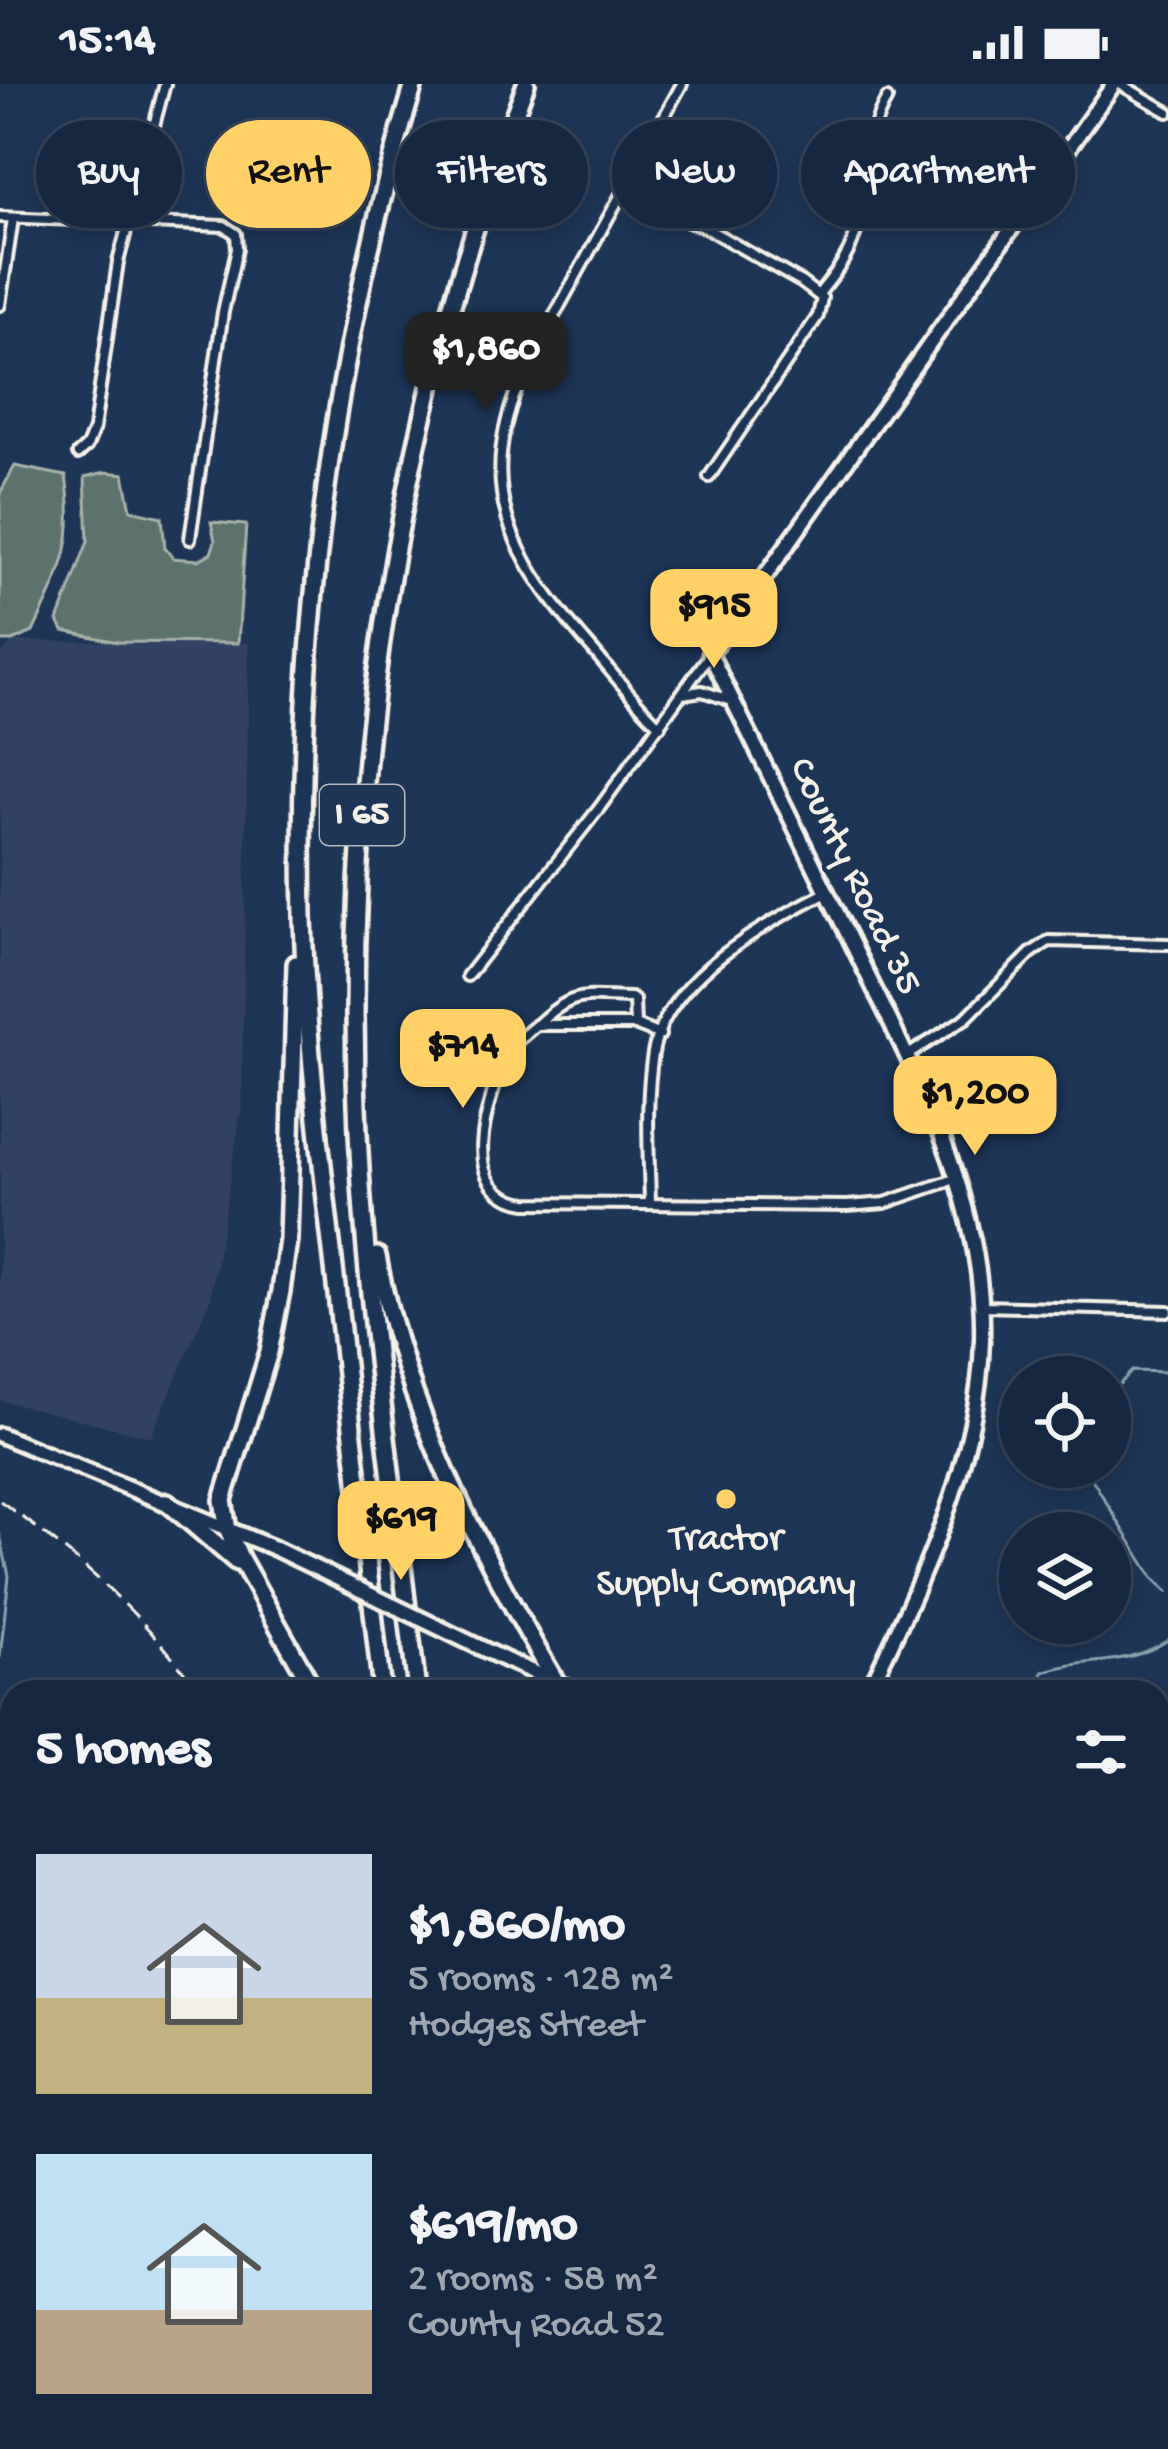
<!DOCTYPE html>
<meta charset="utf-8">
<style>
:root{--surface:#162841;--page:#23344c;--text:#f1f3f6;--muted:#9ea6b1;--line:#35445a;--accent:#ffd166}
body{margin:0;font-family:"Gochi Hand",sans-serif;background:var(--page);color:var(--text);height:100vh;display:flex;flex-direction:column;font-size:45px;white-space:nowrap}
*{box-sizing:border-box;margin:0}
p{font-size:39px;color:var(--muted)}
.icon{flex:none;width:66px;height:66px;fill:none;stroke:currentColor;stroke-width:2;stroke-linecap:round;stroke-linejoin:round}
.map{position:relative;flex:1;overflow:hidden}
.details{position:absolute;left:0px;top:1596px;width:1170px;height:771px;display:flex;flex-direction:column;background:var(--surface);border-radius:36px 36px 0 0;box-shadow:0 6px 18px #0003,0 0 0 3px var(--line)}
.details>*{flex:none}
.top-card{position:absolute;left:36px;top:36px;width:1098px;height:108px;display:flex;gap:24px}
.controls{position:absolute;left:999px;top:1272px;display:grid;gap:24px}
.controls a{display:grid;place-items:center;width:132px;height:132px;border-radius:50%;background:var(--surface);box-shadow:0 6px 18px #0003,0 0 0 3px var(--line);font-size:60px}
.price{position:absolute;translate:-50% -102px;padding:0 27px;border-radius:24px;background:var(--accent);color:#111;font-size:39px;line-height:78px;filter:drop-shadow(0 3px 6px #0008)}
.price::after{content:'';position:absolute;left:50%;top:72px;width:36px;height:27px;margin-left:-18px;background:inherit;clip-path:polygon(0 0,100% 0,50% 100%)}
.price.active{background:#222;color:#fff}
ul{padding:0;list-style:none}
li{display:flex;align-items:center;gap:36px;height:300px;padding:0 36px}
li span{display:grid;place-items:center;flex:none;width:336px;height:240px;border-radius:0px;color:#555}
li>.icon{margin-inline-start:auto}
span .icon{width:144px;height:144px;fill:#fffc;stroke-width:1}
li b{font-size:51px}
h2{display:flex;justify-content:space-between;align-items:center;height:144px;padding:0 36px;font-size:51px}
.tag{padding:0 42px;border-radius:54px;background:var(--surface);box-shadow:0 6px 18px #0003,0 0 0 3px var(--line);font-size:42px;line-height:108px}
.tag.active{background:var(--accent);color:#111}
.status{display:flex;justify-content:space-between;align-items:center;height:84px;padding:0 60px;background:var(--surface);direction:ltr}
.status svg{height:33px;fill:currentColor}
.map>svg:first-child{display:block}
.built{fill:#324366}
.green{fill:#5c726d;stroke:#a8b2aa;stroke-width:3}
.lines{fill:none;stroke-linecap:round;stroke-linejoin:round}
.stream{stroke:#8aa3af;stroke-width:3}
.street-casing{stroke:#f4f1e8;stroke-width:16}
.secondary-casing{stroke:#f4f1e8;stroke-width:21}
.highway-casing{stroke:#f4f1e8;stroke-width:24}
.street{stroke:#1d3557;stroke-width:8}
.secondary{stroke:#1d3557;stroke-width:12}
.highway{stroke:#1d3557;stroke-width:15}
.rail{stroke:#f4f1e8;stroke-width:3;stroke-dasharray:18 9;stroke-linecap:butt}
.secondary-bridge-casing{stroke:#f4f1e8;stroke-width:21;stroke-linecap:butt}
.secondary-bridge{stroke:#1d3557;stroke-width:12}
.poi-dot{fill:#ffd166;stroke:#1d3557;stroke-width:4.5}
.labels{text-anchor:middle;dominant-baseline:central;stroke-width:9;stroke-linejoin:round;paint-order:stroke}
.shield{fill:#1d3557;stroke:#b4b9bc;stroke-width:3}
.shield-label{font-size:36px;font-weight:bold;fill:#f4f1e8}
.street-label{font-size:39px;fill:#f4f1e8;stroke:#1d3557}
.poi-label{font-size:39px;fill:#f4f1e8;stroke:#1d3557}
</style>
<div class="status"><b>15:14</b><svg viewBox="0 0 49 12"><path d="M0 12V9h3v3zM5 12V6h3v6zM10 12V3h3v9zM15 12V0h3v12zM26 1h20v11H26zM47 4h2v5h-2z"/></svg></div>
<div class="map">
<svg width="1168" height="2365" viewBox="0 0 1168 2365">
<rect width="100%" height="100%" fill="#1d3557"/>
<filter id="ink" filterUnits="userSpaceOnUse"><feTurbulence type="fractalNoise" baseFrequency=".00833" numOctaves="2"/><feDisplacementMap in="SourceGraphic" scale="24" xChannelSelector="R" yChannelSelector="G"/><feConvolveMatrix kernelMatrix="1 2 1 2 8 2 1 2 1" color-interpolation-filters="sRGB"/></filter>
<g filter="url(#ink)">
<g class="built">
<path d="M 12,557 L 249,559 L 242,1021 L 211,1213 L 151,1353 L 0,1316 L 0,572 Z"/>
<rect x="560" y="2355" width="371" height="10"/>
</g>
<g class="green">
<path d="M 15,382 L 66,392 C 77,462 61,487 33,548 L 12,557 L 0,557 L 0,409 Z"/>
<path d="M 105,388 L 124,390 L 131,426 L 162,433 L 165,464 L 173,474 L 199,476 L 211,469 L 215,457 L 211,438 L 246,441 L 238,559 L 118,558 L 63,547 L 58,537 L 88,457 L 85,393 Z"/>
</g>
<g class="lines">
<g class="stream">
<path d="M 1110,1310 L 1132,1287 L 1168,1288"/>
<path d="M 1092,1383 L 1092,1395 L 1153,1494 L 1168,1508"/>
<path d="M 0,1451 L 9,1492 L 0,1573"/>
<path d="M 1039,1608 L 1043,1588 C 1086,1573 1125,1584 1168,1556"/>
<path d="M 0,1646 L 12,1697"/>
<path d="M 0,1888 L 12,1849"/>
<path d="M 0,2119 L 12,2145"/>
<path d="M 224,2355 L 230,2365"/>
</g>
<g class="street-casing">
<g id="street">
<path d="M 1120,0 L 1168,28"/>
<path d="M 620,113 L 706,144 L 801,198 L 822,214 L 818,232 L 709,393"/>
<path d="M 0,133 L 224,142 L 236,150 L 237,165 L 223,228 L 190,455"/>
<path d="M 818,211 C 832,194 847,175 854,154 C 870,110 861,57 887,15"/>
<path d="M 0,221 L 13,135"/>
<path d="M 78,370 L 87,362 L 94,345 L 118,178 L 165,0"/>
<path d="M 682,610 L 702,607 L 729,616"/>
<path d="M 660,642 C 635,618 614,591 592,565 C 510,472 470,404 527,281 L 682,0"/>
<path d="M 467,892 L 600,723 L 710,570"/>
<path d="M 538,940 C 574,906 583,913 631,914 L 634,916 L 635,941"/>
<path d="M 660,951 L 635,941 L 536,941 L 508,965 C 492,1009 450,1108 527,1119 L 847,1122 L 885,1119 L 955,1095"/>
<path d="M 908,971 L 966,934 L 1031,869 L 1049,857 L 1168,860"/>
<path d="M 650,1120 C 649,1071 645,1017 653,969 C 665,895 765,839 827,808"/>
<path d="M 981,1222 L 1168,1227"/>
<path d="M 707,2355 L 707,2365"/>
</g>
</g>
<g class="secondary-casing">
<g id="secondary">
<path d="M 0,1351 L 274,1464"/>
<path d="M 508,1577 L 578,1608"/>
<path d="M 868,1608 C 920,1500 979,1379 982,1256 C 986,1111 911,982 850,855 C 803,760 757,665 710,570 L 1114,0"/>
<path d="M 1158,1907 L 1168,1914"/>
</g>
</g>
<g class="highway-casing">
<g id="highway">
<path d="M 296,880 L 288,1156 L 281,1207 L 269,1268 L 223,1416 L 228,1446 L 240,1474 L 315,1608"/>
<path d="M 377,1172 C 405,1326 478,1464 556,1598 L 555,1608"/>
<path d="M 167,1418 L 237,1478"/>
<path d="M 382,1608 C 366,1467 350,1326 334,1184 C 320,1067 306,950 303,832 C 296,550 332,270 414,0"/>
<path d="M 417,1608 C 396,1422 367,1236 358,1049 C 341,694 397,332 526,0"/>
<path d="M 460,2355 L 461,2365"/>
<path d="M 495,2355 L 496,2365"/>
<path d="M 518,2365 L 518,2355"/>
</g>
</g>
<use href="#street" class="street"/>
<use href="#secondary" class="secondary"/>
<use href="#highway" class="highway"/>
<g class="rail">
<path d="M 0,1417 C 76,1470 145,1532 199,1608"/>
<path d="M 347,2365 L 347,2355"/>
</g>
<g class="secondary-bridge-casing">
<path id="secondary-bridge" d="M 274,1464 L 508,1577"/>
</g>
<use href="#secondary-bridge" class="secondary-bridge"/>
</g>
</g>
<circle class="poi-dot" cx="726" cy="1415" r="12"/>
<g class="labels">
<rect class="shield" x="320" y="701" width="84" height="60" rx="9"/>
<g class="shield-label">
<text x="362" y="731">I 65</text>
</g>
<g class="street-label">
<text transform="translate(853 793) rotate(64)">County Road 35</text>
</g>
<g class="poi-label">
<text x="726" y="1457">Tractor<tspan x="726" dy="45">Supply Company</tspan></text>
</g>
</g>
</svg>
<div class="controls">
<a><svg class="icon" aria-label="locate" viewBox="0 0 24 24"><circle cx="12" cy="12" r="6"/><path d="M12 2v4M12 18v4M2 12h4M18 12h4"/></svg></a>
<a><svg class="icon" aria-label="layers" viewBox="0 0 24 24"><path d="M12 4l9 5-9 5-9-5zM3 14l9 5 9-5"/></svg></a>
</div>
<b class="price active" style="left:486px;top:330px">$1,860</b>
<b class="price" style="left:714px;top:587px">$915</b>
<b class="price" style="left:463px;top:1027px">$714</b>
<b class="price" style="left:975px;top:1074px">$1,200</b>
<b class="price" style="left:401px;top:1499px">$619</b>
<div class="top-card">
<a class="tag">Buy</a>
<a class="tag active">Rent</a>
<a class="tag">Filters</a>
<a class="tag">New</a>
<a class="tag">Apartment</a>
</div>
<section class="details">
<h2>5 homes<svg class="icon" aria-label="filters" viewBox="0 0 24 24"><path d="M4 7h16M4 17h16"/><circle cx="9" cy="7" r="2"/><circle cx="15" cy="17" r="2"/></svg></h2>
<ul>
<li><span style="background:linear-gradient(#c9d6e8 60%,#c2b280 0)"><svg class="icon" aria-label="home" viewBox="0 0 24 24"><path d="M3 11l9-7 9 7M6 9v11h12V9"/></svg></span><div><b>$1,860/mo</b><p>5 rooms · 128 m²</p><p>Hodges Street</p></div></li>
<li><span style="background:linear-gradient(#bfe0f5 65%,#b9a48a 0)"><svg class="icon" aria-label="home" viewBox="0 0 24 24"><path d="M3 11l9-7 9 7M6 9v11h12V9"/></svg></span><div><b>$619/mo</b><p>2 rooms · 58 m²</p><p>County Road 52</p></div></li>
</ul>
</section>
</div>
